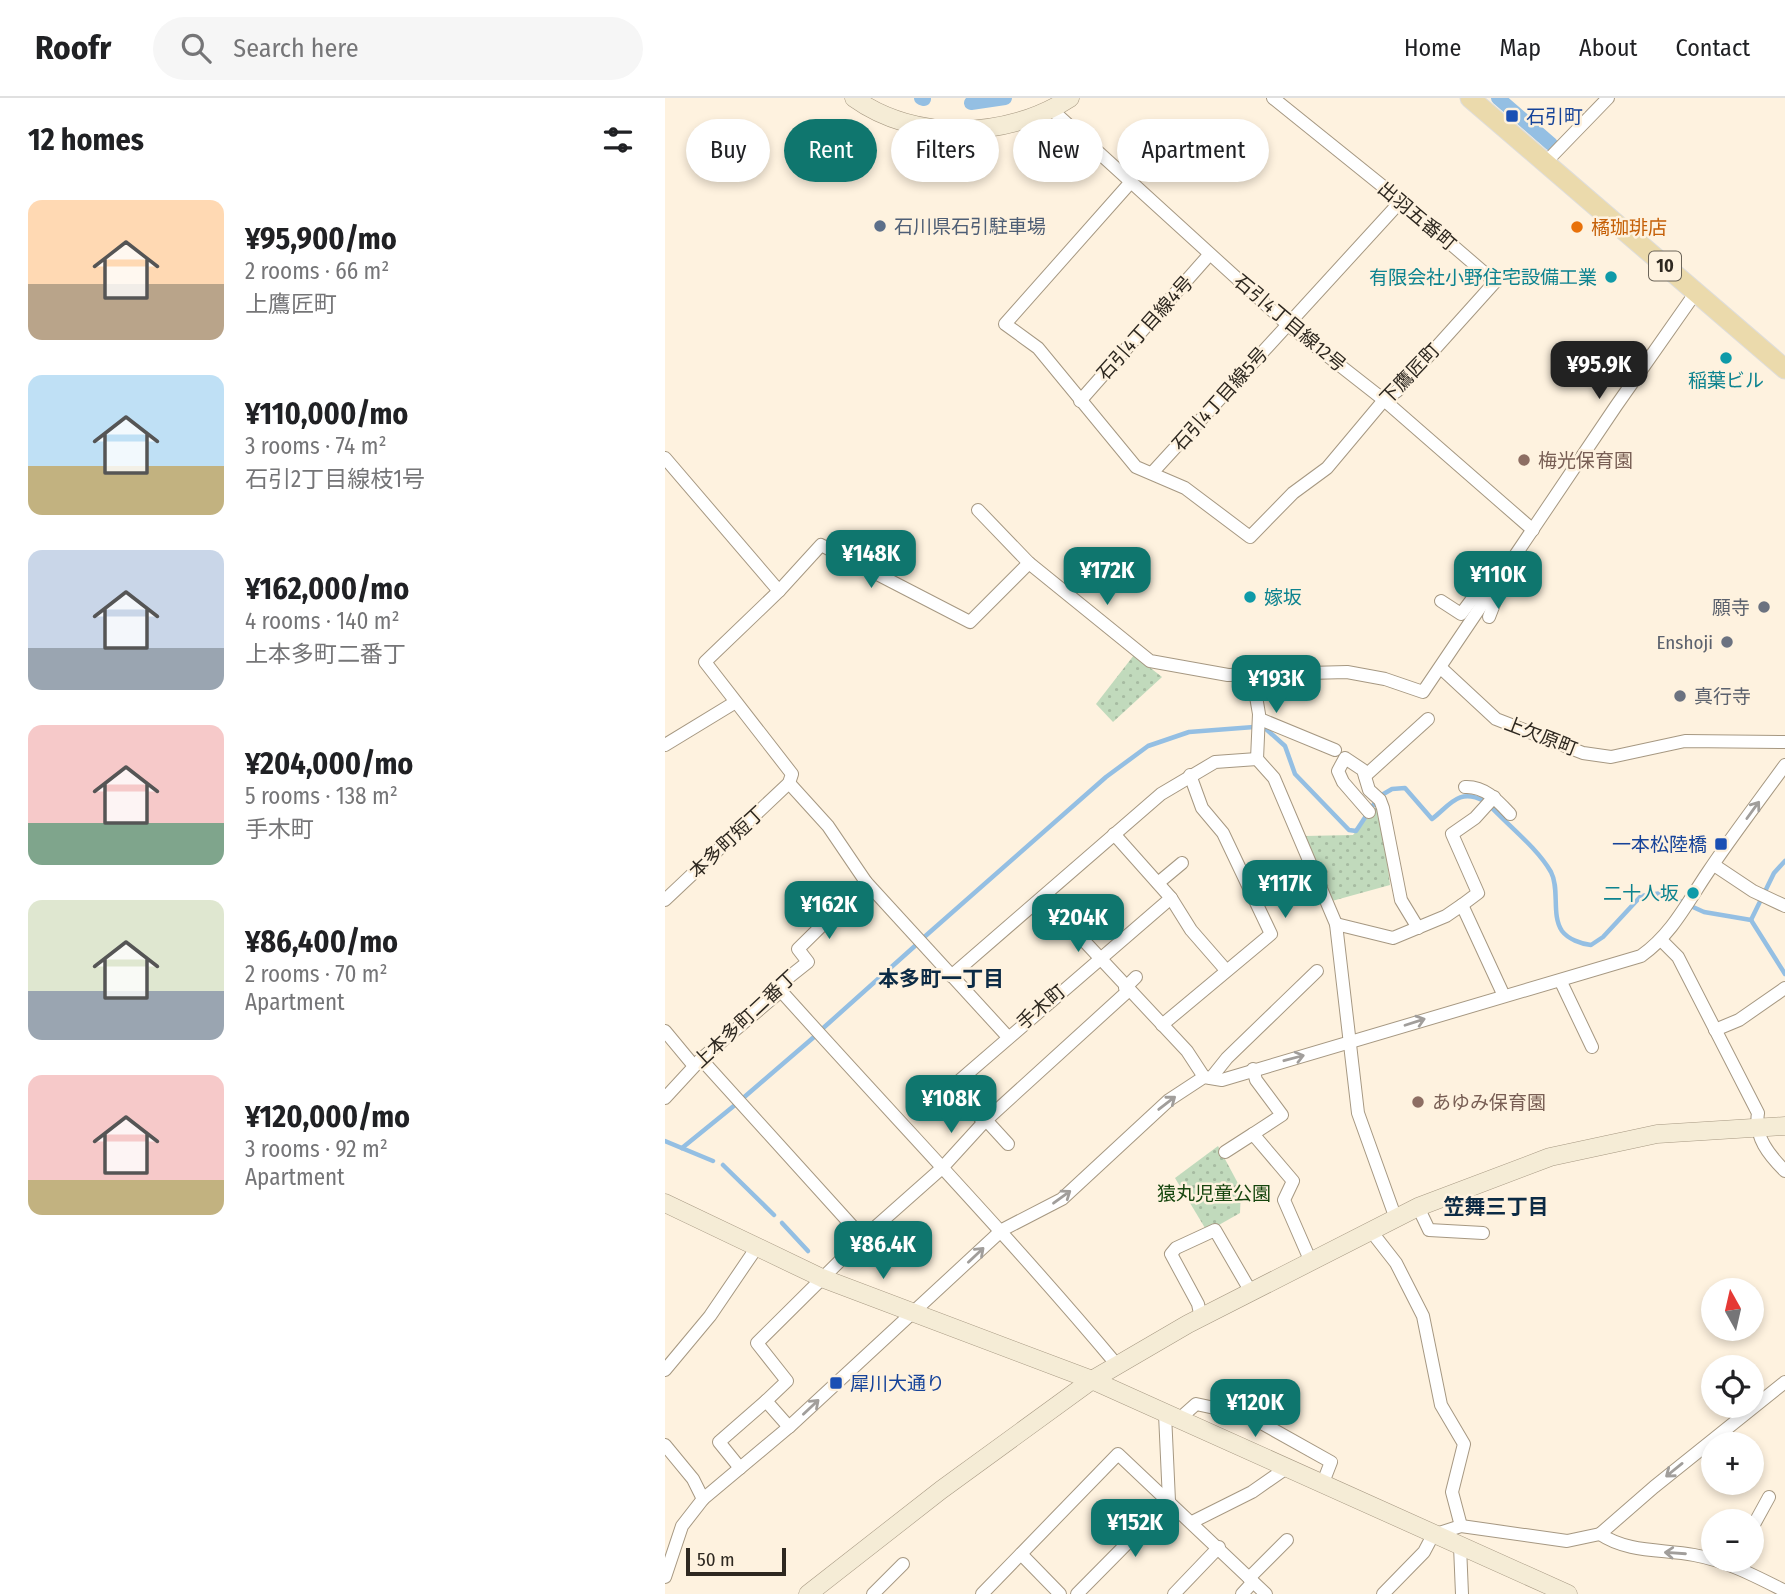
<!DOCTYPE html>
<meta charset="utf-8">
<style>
:root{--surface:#fff;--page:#f6f6f6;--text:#202124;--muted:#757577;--line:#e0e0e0;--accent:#0f766e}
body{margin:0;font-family:"Fira Sans Condensed","Noto Sans JP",sans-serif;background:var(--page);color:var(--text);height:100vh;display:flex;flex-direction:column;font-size:26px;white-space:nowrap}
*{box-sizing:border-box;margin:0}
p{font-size:23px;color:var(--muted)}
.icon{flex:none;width:38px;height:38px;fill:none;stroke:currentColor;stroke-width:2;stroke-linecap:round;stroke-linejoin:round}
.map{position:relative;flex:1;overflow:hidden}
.side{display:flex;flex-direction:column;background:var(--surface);width:665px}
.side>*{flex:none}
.banner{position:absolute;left:21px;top:21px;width:665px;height:63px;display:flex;gap:14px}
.needle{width:46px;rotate:352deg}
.tools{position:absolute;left:1036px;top:1180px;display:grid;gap:14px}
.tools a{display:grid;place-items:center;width:63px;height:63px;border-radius:50%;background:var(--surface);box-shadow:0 4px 10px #0003;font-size:35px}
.scale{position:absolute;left:21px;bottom:18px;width:100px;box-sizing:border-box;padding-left:7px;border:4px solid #2e2820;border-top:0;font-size:19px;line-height:24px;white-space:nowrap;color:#2e2820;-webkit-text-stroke:5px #fef2df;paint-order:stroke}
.price{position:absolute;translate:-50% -60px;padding:0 16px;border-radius:14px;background:var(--accent);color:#fff;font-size:23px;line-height:46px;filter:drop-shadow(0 2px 4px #0008)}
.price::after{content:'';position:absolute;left:50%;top:42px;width:21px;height:16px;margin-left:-10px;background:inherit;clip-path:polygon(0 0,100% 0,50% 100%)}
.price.active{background:#222;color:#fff}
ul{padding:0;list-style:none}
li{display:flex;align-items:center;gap:21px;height:175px;padding:0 28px}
li span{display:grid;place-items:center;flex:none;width:196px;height:140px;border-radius:14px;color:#555}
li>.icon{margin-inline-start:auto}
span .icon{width:84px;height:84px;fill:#fffc;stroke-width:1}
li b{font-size:30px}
h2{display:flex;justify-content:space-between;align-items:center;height:84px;padding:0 28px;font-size:30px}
.tag{padding:0 24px;border-radius:32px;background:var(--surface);box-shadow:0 4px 10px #0003;font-size:24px;line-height:63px}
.tag.active{background:var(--accent);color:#fff}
header{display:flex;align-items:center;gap:42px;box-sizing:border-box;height:98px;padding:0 35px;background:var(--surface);border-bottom:2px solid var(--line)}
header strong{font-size:33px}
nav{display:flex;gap:38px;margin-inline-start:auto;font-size:24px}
.search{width:490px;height:63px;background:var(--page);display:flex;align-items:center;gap:18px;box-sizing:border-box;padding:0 24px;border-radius:38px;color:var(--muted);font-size:26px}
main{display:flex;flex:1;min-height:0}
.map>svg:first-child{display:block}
.park{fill:url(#park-dots)}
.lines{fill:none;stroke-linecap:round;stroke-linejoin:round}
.stream{stroke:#94bfe3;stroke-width:4.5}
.canal{stroke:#94bfe3;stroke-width:14}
.street-casing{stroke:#a69882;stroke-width:14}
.secondary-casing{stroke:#a69882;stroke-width:19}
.primary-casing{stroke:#dedddb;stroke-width:21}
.street{stroke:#fff;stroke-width:12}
.secondary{stroke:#f5ecd6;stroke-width:18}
.primary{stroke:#ebdaac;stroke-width:19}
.oneway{stroke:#a19e9b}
.transit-dot{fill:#1a4fb4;stroke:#fef2df;stroke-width:2.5}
.service-dot{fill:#5c6f8a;stroke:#fef2df;stroke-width:2.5}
.food-dot{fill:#e8710a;stroke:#fef2df;stroke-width:2.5}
.culture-dot{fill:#0f9aa8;stroke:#fef2df;stroke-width:2.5}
.education-dot{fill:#8d6e63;stroke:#fef2df;stroke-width:2.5}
.worship-dot{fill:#6b7280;stroke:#fef2df;stroke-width:2.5}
.labels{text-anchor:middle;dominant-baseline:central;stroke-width:5;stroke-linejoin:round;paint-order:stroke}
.shield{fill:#fef2df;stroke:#6c6559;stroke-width:2}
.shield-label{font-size:18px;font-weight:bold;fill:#2e2820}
.transit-label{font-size:19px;fill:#164399;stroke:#fef2df;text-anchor:start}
.street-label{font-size:19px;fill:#2e2820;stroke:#fef2df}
.service-label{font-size:19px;fill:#4e5e75;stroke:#fef2df;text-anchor:start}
.food-label{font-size:19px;fill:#c56008;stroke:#fef2df;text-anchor:start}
.culture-label{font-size:19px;fill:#0d838f;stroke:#fef2df;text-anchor:end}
.education-label{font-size:19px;fill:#785e54;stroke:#fef2df;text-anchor:start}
.worship-label{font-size:19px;fill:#5b616d;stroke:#fef2df;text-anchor:end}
.park-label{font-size:19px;fill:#15450d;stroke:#fef2df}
.neighbourhood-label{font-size:21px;font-weight:bold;fill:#0c2b45;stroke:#fef2df}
</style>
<header>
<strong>Roofr</strong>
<div class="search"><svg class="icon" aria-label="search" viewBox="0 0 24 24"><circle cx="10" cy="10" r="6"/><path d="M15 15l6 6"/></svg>Search here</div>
<nav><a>Home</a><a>Map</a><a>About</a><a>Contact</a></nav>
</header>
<main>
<section class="side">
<h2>12 homes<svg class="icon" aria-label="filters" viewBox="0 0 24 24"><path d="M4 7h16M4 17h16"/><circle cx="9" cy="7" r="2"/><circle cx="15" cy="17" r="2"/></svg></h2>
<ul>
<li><span style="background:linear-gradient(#ffd9b3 60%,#b9a48a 0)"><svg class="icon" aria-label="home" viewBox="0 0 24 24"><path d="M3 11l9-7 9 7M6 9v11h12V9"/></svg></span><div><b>¥95,900/mo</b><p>2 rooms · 66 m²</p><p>上鷹匠町</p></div></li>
<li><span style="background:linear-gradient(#bfe0f5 65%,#c2b280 0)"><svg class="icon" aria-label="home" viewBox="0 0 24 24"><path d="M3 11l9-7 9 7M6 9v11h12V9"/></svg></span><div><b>¥110,000/mo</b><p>3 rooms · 74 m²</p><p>石引2丁目線枝1号</p></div></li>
<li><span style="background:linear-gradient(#c9d6e8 70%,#9aa5b1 0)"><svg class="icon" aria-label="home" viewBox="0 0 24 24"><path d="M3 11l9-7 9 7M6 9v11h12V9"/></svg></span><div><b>¥162,000/mo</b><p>4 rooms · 140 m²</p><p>上本多町二番丁</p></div></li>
<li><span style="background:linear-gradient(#f6c9c9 70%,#7fa58c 0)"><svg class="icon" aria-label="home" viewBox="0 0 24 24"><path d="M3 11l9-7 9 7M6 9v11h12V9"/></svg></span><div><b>¥204,000/mo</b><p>5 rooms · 138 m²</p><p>手木町</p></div></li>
<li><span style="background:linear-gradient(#dfe7d0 65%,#9aa5b1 0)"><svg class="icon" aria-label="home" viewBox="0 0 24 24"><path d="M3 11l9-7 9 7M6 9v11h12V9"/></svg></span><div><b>¥86,400/mo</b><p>2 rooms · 70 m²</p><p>Apartment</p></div></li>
<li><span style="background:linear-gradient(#f6c9c9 75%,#c2b280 0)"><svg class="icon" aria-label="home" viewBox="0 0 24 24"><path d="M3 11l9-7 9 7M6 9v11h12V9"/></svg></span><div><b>¥120,000/mo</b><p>3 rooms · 92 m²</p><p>Apartment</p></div></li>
</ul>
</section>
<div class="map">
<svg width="1120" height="1496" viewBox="0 0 1120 1496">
<defs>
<pattern id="park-dots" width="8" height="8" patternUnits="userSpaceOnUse" patternTransform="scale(1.75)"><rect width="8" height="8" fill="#c1dabc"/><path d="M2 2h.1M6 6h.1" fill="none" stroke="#a6bba1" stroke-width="1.8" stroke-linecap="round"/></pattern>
</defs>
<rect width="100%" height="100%" fill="#fef2df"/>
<g class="park">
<path d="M 469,557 L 497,579 L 448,624 L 431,606 Z"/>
<path d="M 710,710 L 716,712 L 725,787 L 667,803 L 639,738 L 688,737 Z"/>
<path d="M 553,1048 L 576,1091 L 575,1115 L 552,1128 L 540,1130 L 510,1080 Z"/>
</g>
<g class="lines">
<g class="stream">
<path d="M 601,631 L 620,648 L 630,676 L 684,732 L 691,733 L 711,703"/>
<path d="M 715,698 L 727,691 L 740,690 L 767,721 C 786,706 794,690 819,703"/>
<path d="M 826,709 C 845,729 872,750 886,774 C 895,791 886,817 897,833 C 903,841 916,846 926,847 L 938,839 L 976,798 L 997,795 L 1039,814 L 1086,822 L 1120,876"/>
<path d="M 1086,822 L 1109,775 L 1120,763"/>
<path d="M 257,841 L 441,679 L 483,648 L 524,634 L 589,629"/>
<path d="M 156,932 L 251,847"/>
<path d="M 77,1001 L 149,939"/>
<path d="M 0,1043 L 48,1063"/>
<path d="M 17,1050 L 70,1007"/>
<path d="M 58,1067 L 109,1117"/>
<path d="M 117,1125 L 143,1153"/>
</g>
<g class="canal">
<path d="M 256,0 L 259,1"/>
<path d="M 833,0 L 886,46"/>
<path d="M 306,5 L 340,0"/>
</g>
<g class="street-casing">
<g id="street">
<path d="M 387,12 L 622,226 L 719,302 L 868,432"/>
<path d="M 880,65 L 943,0"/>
<path d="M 465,85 L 340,226 L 373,250 L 471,369 L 520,390 L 585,439 L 628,395 L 662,370 L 719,302 L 732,293 L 830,184 L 736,103 L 608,0"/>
<path d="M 415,303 L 544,157"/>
<path d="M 0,360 L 114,493"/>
<path d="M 487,375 L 736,103"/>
<path d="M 313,412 L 364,465 L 485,563 L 563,577 L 682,574 L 720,581 L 758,594 L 951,308 L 1031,194"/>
<path d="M 776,503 L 796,516 L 832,468 L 847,462"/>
<path d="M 824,519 L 836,488"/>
<path d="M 776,570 L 831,621 L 918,655 L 946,659 L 1020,643 L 1120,644"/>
<path d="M 587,575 L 594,616 L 592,661 L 609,680 L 671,826 L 693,1015 L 731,1121"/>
<path d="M 595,621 L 670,652"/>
<path d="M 0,647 L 69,605"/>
<path d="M 700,678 L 763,621"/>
<path d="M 124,685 L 163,728 L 201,784 L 343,939"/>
<path d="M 800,689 C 820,688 833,703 845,716"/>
<path d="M 704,714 L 678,684 L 673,673 L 680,660 L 698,672 L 704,692 L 715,702 L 718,710 L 736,802 L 753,830"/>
<path d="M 449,736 L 506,800 L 526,832 L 560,871"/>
<path d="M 1049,767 L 1088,793 L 1120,808"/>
<path d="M 493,785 L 517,765"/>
<path d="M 378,799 L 522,953 L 539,979"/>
<path d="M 0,802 L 124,685 L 127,676 L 40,564 L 114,493 L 156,447 L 305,524 L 364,465"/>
<path d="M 797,807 L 813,795 L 787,736 L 810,720 L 829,699"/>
<path d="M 671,826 L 728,840 L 781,818 L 797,807 L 839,898"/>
<path d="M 997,843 L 1013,859 L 1093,1015 C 1089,1039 1104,1057 1120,1073"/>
<path d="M 286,878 L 496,696 L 550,664 L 592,661"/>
<path d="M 896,884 L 927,949"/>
<path d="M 460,890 L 471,879"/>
<path d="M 116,893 C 228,1018 344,1138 452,1267"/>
<path d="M 497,927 L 606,836 L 558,735 L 537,710 L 525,677"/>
<path d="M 1050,932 L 1074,922 L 1120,890"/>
<path d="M 0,933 L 29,968"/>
<path d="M 36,961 L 198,1140"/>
<path d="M 588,971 L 591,982 L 617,1017 L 588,1036 L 628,1083 L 619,1102 L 646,1164"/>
<path d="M 546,980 L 562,960 L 652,873"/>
<path d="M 0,1000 L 36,961 L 116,893 L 114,887 L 143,864 L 133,851 L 201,784"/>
<path d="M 321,1022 L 343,1046"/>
<path d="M 319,1024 L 287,989 L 506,800"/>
<path d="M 560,1054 L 588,1036"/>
<path d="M 753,1109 L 764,1132 L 818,1135"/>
<path d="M 706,1133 L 731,1165 L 758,1218 L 776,1307 L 799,1346 L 787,1394 L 796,1428"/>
<path d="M 536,1220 L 533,1206 L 506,1156 L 511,1150 L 550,1132 L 586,1194"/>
<path d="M 0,1272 L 45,1218 L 92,1149"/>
<path d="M 513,1322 L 531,1306 L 582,1317 L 666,1364 L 657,1387"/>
<path d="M 124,1329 L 101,1303 L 122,1283 L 92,1245 L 198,1140 L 277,1070 L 319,1024 L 463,893"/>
<path d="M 0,1347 L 28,1381 L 38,1401"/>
<path d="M 75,1370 L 54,1344 L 101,1303"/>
<path d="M 527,1424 L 587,1394 L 620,1371"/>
<path d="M 1087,1430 L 1104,1399"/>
<path d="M 935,1436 C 963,1455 998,1451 1029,1457 C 1062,1463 1090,1478 1120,1493"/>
<path d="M 795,1448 L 797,1496"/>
<path d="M 356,1456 L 395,1496"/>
<path d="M 0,1479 L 17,1428 L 38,1401 L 124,1329 L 337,1132 L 397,1101 L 504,1002 L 539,979 L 557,982 L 976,858 C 1007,836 1022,805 1043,774 C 1067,738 1094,703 1120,667"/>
<path d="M 584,1480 L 622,1442"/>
<path d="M 208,1496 L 238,1466"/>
<path d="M 317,1496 L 453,1356 L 601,1496"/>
<path d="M 412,1496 L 504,1403 L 500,1316"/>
<path d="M 509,1496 L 554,1449"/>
<path d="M 577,1496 L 588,1484"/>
<path d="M 718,1496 L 759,1454 L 768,1437 L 796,1428 L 902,1443 L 935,1436 L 989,1389 L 1120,1284"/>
</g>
</g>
<g class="secondary-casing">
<g id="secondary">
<path d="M 189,0 C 250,44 343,41 405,0"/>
<path d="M 0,1105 L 157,1180 L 427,1282 L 903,1496"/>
<path d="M 143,1496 L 276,1392 L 427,1282 L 523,1226 L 753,1109 L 885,1059 L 992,1036 L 1120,1028"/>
</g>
</g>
<g class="primary-casing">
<path id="primary" d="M 805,0 L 1120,271"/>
</g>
<use href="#street" class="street"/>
<use href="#secondary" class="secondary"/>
<use href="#primary" class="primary"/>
</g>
<defs><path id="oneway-shaft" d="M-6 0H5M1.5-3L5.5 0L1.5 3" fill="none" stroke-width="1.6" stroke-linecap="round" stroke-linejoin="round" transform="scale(1.75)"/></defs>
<g class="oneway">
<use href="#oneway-shaft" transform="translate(1088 712) rotate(-54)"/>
<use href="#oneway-shaft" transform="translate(750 924) rotate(-18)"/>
<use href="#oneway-shaft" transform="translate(629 960) rotate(-15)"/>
<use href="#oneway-shaft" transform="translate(502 1005) rotate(-38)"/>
<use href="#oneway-shaft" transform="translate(397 1099) rotate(-36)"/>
<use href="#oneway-shaft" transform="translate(311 1157) rotate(-43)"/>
<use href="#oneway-shaft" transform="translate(146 1309) rotate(-43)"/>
<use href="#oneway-shaft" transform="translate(1009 1372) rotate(141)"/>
<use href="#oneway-shaft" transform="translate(1010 1455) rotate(-176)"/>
</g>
<g class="transit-dot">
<rect x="840" y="11" width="14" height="14" rx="3.5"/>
<rect x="1049" y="739" width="14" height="14" rx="3.5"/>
<rect x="164" y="1278" width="14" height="14" rx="3.5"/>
</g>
<circle class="service-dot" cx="215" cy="128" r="7"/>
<circle class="food-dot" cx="912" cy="129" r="7"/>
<g class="culture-dot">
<circle cx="946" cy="179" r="7"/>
<circle cx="1061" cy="260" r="7"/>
<circle cx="585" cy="499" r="7"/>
<circle cx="1028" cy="795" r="7"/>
</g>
<g class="education-dot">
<circle cx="859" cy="362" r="7"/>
<circle cx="753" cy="1004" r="7"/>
</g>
<g class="worship-dot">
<circle cx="1099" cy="509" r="7"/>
<circle cx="1062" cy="544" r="7"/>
<circle cx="1015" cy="598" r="7"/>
</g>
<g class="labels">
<rect class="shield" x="984" y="153.5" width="32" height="29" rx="5"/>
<g class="shield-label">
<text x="1000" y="168">10</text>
</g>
<g class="transit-label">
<text x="861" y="18">石引町</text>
<text x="1042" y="746" text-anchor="end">一本松陸橋</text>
<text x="185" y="1285">犀川大通り</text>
</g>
<g class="street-label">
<text transform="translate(752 118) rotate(40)">出羽五番町</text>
<text transform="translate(625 225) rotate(40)">石引4丁目線12号</text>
<text transform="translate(480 230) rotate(-48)">石引4丁目線4号</text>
<text transform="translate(745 276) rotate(-46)">下鷹匠町</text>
<text transform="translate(555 301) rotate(-48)">石引4丁目線5号</text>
<text transform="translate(876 638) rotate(21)">上欠原町</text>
<text transform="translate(62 744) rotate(-43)">本多町短丁</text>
<text transform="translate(376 909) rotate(-41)">手木町</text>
<text transform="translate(80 921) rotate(-43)">上本多町二番丁</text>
</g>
<g class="service-label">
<text x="229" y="128">石川県石引駐車場</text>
</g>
<g class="food-label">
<text x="926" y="129">橘珈琲店</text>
</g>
<g class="culture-label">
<text x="932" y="179">有限会社小野住宅設備工業</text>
<text x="1061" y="282" text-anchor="middle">稲葉ビル</text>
<text x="599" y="499" text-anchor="start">嫁坂</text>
<text x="1014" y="795">二十人坂</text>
</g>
<g class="education-label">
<text x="873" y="362">梅光保育園</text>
<text x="767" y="1004">あゆみ保育園</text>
</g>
<g class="worship-label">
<text x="1085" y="509">願寺</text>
<text x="1048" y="544">Enshoji</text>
<text x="1029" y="598" text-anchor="start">真行寺</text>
</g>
<g class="park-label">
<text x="549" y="1095">猿丸児童公園</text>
</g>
<g class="neighbourhood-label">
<text x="276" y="881">本多町一丁目</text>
<text x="831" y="1109">笠舞三丁目</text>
</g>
</g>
</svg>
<div class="tools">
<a><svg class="needle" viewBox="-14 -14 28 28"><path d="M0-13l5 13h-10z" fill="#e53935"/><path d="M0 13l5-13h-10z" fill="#757577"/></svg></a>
<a><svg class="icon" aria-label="locate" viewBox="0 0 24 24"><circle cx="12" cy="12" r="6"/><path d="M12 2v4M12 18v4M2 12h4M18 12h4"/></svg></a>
<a>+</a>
<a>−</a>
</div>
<div class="scale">50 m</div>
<b class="price active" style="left:934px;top:303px">¥95.9K</b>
<b class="price" style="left:206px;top:492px">¥148K</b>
<b class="price" style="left:442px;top:509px">¥172K</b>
<b class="price" style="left:833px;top:513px">¥110K</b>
<b class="price" style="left:611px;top:617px">¥193K</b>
<b class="price" style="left:620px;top:822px">¥117K</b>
<b class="price" style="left:164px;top:843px">¥162K</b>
<b class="price" style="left:413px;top:856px">¥204K</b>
<b class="price" style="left:286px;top:1037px">¥108K</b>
<b class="price" style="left:218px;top:1183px">¥86.4K</b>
<b class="price" style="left:590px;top:1341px">¥120K</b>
<b class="price" style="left:470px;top:1461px">¥152K</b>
<div class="banner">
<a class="tag">Buy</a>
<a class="tag active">Rent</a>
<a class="tag">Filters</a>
<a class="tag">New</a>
<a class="tag">Apartment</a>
</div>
</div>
</main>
